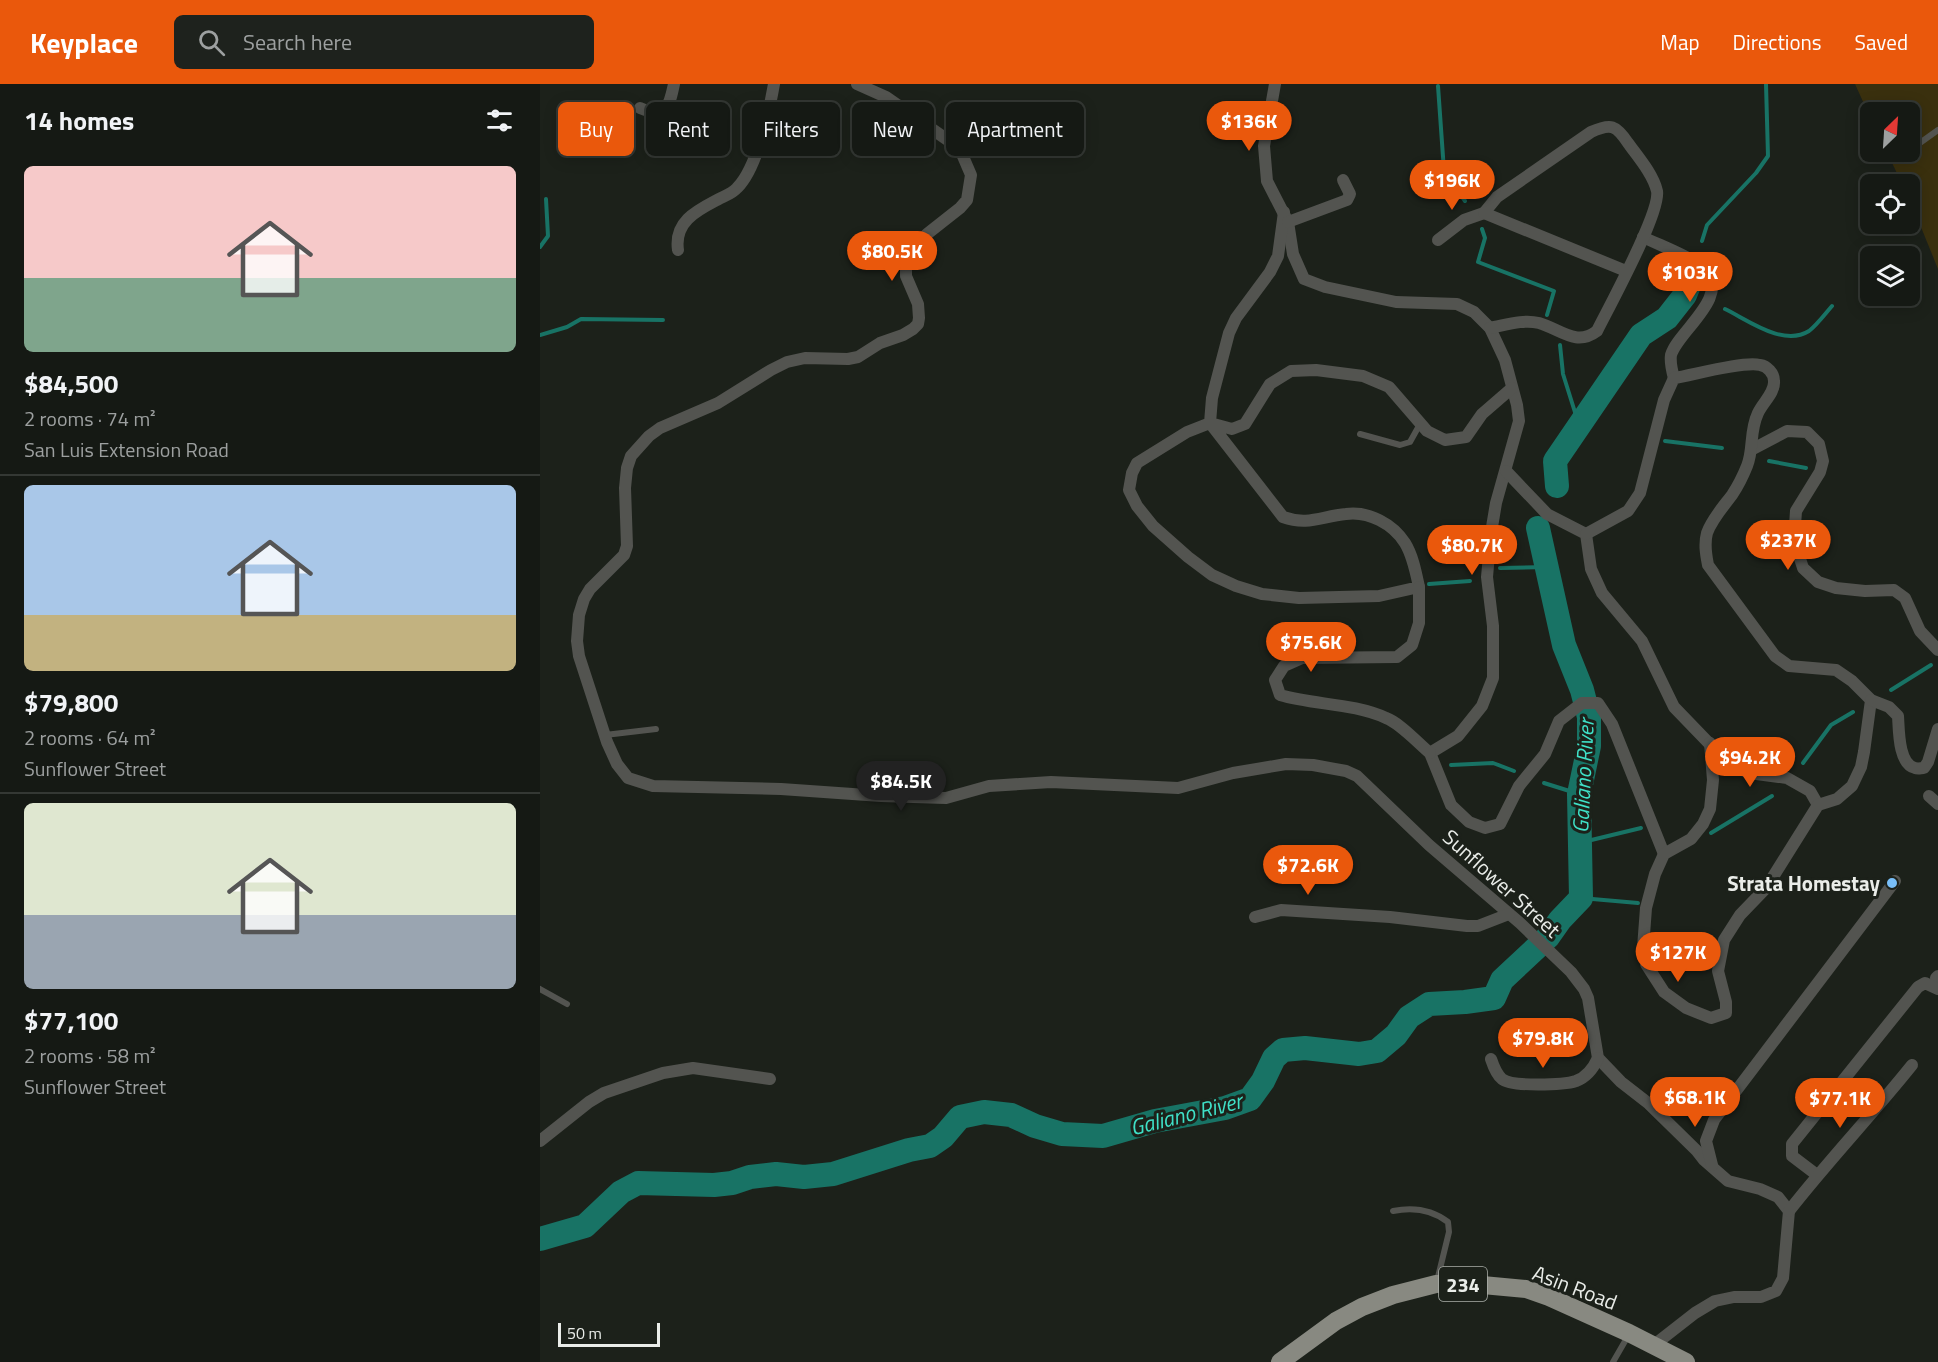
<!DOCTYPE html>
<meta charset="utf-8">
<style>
:root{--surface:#151914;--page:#1e221d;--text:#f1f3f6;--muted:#9da0a0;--line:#343834;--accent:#ea580c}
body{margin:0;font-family:"Titillium Web",sans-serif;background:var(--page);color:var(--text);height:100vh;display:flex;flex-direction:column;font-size:22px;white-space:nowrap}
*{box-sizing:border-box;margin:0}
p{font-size:20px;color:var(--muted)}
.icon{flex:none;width:33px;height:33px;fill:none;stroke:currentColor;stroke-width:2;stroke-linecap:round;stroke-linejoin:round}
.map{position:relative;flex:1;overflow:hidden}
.side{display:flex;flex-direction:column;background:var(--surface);width:540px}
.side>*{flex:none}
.guide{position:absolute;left:18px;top:18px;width:570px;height:54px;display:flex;gap:12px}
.needle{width:39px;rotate:25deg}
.fabs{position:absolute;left:1320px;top:18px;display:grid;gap:12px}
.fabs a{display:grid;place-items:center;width:60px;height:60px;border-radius:9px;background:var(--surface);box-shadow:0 3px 15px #0003,0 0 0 2px var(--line);font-size:30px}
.scale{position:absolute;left:18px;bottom:15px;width:102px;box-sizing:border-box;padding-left:6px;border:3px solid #eaede9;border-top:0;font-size:16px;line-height:21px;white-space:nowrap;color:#eaede9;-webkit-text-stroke:4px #1c211a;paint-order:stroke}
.price{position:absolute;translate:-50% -51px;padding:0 14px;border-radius:21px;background:var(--accent);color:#fff;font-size:20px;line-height:39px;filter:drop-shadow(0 2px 3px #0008)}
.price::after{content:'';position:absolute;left:50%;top:36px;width:18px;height:14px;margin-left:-9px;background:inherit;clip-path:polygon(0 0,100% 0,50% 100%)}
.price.on{background:#222;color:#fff}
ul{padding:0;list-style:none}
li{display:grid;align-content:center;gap:12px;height:318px;padding:0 24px}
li+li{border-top:2px solid var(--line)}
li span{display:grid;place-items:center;height:186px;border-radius:9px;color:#555}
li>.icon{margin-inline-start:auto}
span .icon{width:108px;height:108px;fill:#fffc;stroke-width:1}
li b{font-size:26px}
h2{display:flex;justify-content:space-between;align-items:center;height:72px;padding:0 24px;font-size:26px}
.chip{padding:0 21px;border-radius:9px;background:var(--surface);box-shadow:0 3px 15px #0003,0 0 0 2px var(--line);font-size:21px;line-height:54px}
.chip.on{background:var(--accent);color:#fff}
header{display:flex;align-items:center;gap:36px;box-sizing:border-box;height:84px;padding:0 30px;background:var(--accent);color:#fff}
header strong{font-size:28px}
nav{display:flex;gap:33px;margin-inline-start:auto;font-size:21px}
.search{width:420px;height:54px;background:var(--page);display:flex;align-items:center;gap:15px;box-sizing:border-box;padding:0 21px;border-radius:9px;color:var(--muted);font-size:22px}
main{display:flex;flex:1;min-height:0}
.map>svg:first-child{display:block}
.green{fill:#3a300e}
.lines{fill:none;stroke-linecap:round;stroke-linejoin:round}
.stream{stroke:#187365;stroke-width:4}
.river{stroke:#187365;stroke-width:24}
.service{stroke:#535450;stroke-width:6}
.minor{stroke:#535450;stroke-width:12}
.primary{stroke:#888981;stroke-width:18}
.poi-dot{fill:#79bff8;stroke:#1c211a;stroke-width:2}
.labels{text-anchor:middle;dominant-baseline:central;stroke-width:6;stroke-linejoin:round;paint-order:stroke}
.shield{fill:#1c211a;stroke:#acb0ab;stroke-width:1.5}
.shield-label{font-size:20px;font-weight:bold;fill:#eaede9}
.street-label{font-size:21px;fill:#eaede9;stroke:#1c211a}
.poi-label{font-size:21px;font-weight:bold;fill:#eaede9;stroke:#1c211a;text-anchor:end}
.water-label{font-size:22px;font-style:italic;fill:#3fe0c7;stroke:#1c211a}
</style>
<header>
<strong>Keyplace</strong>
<div class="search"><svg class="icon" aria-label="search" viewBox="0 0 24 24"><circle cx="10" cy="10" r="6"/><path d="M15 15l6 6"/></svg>Search here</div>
<nav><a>Map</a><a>Directions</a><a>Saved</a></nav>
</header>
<main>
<section class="side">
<h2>14 homes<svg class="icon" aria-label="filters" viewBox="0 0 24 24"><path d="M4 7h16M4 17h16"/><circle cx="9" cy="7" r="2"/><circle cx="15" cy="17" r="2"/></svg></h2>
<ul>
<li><span style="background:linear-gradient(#f6c9c9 60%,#7fa58c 0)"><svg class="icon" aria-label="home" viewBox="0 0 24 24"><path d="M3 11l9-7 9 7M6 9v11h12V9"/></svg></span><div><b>$84,500</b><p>2 rooms · 74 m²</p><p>San Luis Extension Road</p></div></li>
<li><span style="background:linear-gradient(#a9c7e8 70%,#c2b280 0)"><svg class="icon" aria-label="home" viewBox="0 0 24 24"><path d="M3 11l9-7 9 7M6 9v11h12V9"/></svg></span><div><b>$79,800</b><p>2 rooms · 64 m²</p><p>Sunflower Street</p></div></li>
<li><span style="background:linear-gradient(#dfe7d0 60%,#9aa5b1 0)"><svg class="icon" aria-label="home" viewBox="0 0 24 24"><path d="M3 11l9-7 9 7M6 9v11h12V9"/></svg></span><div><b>$77,100</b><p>2 rooms · 58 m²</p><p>Sunflower Street</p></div></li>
</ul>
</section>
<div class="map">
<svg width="1398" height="1278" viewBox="0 0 1398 1278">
<rect width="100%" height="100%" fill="#1c211a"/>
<path class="green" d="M 1315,0 L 1398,0 L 1398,185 L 1370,116 L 1370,100 L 1362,100 L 1347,68 L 1370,68 L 1370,28 L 1330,28 L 1330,33 Z"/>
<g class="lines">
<g class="stream">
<path d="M 898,2 L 904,87 L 925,117"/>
<path d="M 942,145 L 945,154 L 938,178 L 1014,207 L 1007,231"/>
<path d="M 1162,157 L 1167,141 L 1216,89 L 1228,72 L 1226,0"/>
<path d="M 0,163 L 8,152 L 6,115"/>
<path d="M 1185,225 C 1208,236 1243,263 1269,247 C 1277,241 1285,230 1292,222"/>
<path d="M 0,251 L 27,243 L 41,235 L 123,236"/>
<path d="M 1020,261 L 1023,290 L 1039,341"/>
<path d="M 1125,357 L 1182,364"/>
<path d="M 1229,377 L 1266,384"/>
<path d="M 960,484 L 1007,483"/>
<path d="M 889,500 L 930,497"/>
<path d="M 1351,606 L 1391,581"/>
<path d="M 1263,679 L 1291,641 L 1313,628"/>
<path d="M 911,681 L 953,679 L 974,687"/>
<path d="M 1004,699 L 1039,710"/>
<path d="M 1171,749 L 1232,712"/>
<path d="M 1039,759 L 1101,744"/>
<path d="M 1041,814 L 1098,819"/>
</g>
<g class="river">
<path d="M 1017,402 L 1015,377 L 1101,251 L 1127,234 L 1145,211 L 1152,194"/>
<path d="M 0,1155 L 45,1142 L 81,1108 L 98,1099 L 174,1101 L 192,1099 L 210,1093 L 236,1090 L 264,1093 L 293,1090 L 369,1066 L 390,1062 L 403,1053 L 420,1033 L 444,1028 L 471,1031 L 495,1042 L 522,1050 L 563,1052 L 615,1037 L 685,1024 L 710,1015 L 723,997 L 734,974 L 743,966 L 765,964 L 819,970 L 837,967 L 856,951 L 869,933 L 889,920 L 925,918 L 954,914 L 962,896 L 1008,853 L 1020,836 L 1041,814 L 1039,710 L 1049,662 L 1049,633 L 1042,606 L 1024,561 L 998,444"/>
</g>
<g class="service">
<path d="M 1370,66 L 1398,46"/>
<path d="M 820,350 L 860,361 L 870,358 L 880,340"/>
<path d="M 65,651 L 116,645"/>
<path d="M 0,905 L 27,920"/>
<path d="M 853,1127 C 873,1123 891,1125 908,1138 L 909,1148 L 897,1197"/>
<path d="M 1073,1278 L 1088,1252"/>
</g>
<g class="minor">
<path d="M 317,0 L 346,13 L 412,59 L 422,70 L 431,91 L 427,116 L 420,124 L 387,150 L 366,183 L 366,192 L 378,220 L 379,234 L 378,240 L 373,245 L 363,251 L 340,259 L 318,273 L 308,275 L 265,274 L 247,278 L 231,286 L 178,319 L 120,344 L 109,352 L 91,372 L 87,384 L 85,404 L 87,462 L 84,471 L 50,505 L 44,515 L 39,531 L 37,557 L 39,572 L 67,658 L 77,680 L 88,694 L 113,702 L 241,705 L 341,712 L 406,714 L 449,702 L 511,698 L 638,704 L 693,689 L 746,680 L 773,681 L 806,687 L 817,692 L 889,761 L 980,839 L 1031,888 L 1044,905 L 1048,914 L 1058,974 L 1081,998 L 1108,1019 L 1157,1067 L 1164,1076 L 1188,1097 L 1220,1105 L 1238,1113 L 1249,1127 L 1243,1194 L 1236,1207 L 1221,1213 L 1194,1213 L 1175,1217 L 1155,1229 L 1114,1261"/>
<path d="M 735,0 L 724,62 L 727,97 L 748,138 L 753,170 L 764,195 L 785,203 L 856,218 L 917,220 L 934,228 L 950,244 L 965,276 L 977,321 L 979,337 L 956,419 L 951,449 L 947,493 L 953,542 L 953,594 L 942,622 L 918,652 L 890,669 L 911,721 L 929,738 L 945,744 L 960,740 L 979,702 L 1005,670 L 1019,637 L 1042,619 L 1058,619 L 1072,640 L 1124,770"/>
<path d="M 100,24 C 126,35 129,24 134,0"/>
<path d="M 744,128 L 738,172 L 730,188 L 696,234 L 689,249 L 672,314 L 670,339 L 743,433 C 768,442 782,432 806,430 C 829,427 853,440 865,459 C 873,472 876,489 879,503 L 839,512 L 759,514 L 722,510 L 696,502 L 672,491 L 648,473 L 613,442 L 597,422 L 589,406 L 592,389 L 597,379 L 647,348 L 670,339 L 692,345 L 705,340 L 730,300 L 751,287 L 776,286 L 823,292 L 849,303 L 887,347 L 905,356 L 926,353 L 942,330 L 972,304"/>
<path d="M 748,138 L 807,116 L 810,110 L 803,96"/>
<path d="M 1103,153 C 1121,162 1152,173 1165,186 C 1191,213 1138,247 1131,271 C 1130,278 1132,287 1134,294"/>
<path d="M 898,156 L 924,136 L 944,129"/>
<path d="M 138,166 C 134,138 156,127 177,116 C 184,112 192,110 197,104 C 217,84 229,28 234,0"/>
<path d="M 950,244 C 966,241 983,235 999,239 C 1020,245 1036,263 1057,247 C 1069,223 1121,128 1117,107 C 1113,90 1098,73 1088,59 C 1076,41 1071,39 1051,48 L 957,113 L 944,129 L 1086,187"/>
<path d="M 1211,366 L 1247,347 L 1267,348 L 1279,360 L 1283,377 L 1280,388 L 1256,427 L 1254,456 L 1263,484 L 1278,498 L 1296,504 L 1325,507 L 1354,506 L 1365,514 L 1380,547 L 1398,566"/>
<path d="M 966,387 L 1007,430 L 1046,450 L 1051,485 L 1062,509 L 1102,557 L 1134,623 L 1188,679 L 1209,689 L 1247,694 L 1270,707 L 1278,721"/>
<path d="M 1046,450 L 1088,427 L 1100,409 L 1124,316 L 1134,294 C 1153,291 1203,277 1220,281 C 1227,282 1234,289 1234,297 C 1235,309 1223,318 1218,329 C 1209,348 1214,365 1207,382 C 1203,392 1198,402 1192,411 C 1183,423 1172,435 1167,449 C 1164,460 1166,471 1168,481 L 1235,572 L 1249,582 L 1296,586 L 1312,597 L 1331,616 L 1324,668 L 1321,683 L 1312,702 L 1297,715 L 1278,721 L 1226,804 L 1200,831 L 1184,856 L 1178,887 L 1186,918 L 1186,929 L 1171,934 L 1146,924 L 1124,908 L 1106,880 L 1103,864 L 1106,824 L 1115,790 L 1124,770 L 1151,755 L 1163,740 L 1170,725 L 1173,696 L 1170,659"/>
<path d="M 879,503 L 879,539 L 872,561 L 857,573 L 762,574 L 744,582 L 735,596 L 740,611 C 774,621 813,619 846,634 C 860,639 878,659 890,669"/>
<path d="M 1331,616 L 1349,623 L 1358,632 C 1359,645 1358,680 1375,684 C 1378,685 1381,684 1384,684 L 1388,678 L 1398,645"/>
<path d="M 1389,712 L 1398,720"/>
<path d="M 715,833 L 741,826 L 850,833 L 927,842 L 938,842 L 969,830"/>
<path d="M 1396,894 L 1398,892"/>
<path d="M 951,975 C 953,981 956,990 962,995 C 971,1003 1024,1001 1036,997 C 1047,993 1053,985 1058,974"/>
<path d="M 0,1057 L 49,1018 L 64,1009 L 123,989 L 153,984 L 230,995"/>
<path d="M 1172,1081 L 1166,1057 L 1174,1036 L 1355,797"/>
<path d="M 1277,1091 L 1252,1072 L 1252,1060 L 1378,903 L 1385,899 L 1398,905"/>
<path d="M 1249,1127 C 1288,1077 1332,1031 1372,981"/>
</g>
<path class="primary" d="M 740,1278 L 796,1237 L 822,1223 L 853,1211 L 896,1200 L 921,1199 L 986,1205 L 1009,1213 L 1089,1249 L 1146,1278"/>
</g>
<circle class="poi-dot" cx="1352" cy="799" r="6"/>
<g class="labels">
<rect class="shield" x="899" y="1183" width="48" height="34" rx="4.5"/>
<g class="shield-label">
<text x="923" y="1200">234</text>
</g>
<g class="street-label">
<text transform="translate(962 799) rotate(42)">Sunflower Street</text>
<text transform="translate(1035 1203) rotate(21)">Asin Road</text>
</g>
<g class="poi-label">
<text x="1340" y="799">Strata Homestay</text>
</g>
<g class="water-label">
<text transform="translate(1043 692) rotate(-87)">Galiano River</text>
<text transform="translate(646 1030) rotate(-14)">Galiano River</text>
</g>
</g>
</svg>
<div class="fabs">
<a><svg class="needle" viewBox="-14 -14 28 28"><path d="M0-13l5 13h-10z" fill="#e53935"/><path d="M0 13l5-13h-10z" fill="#9da0a0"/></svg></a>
<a><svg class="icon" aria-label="locate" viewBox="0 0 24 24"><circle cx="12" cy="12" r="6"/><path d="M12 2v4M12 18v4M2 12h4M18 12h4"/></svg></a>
<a><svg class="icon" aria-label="layers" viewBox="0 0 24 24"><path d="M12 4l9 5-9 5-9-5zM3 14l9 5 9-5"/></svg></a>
</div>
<div class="scale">50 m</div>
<b class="price" style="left:709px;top:68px">$136K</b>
<b class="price" style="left:912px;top:127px">$196K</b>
<b class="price" style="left:352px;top:198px">$80.5K</b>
<b class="price" style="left:1150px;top:219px">$103K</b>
<b class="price" style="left:1248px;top:487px">$237K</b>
<b class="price" style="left:932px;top:492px">$80.7K</b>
<b class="price" style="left:771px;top:589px">$75.6K</b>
<b class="price" style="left:1210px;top:704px">$94.2K</b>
<b class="price on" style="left:361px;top:728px">$84.5K</b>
<b class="price" style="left:768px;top:812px">$72.6K</b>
<b class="price" style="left:1138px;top:899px">$127K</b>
<b class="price" style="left:1003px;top:985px">$79.8K</b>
<b class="price" style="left:1155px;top:1044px">$68.1K</b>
<b class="price" style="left:1300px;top:1045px">$77.1K</b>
<div class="guide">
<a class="chip on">Buy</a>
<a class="chip">Rent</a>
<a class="chip">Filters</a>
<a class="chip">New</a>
<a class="chip">Apartment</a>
</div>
</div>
</main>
